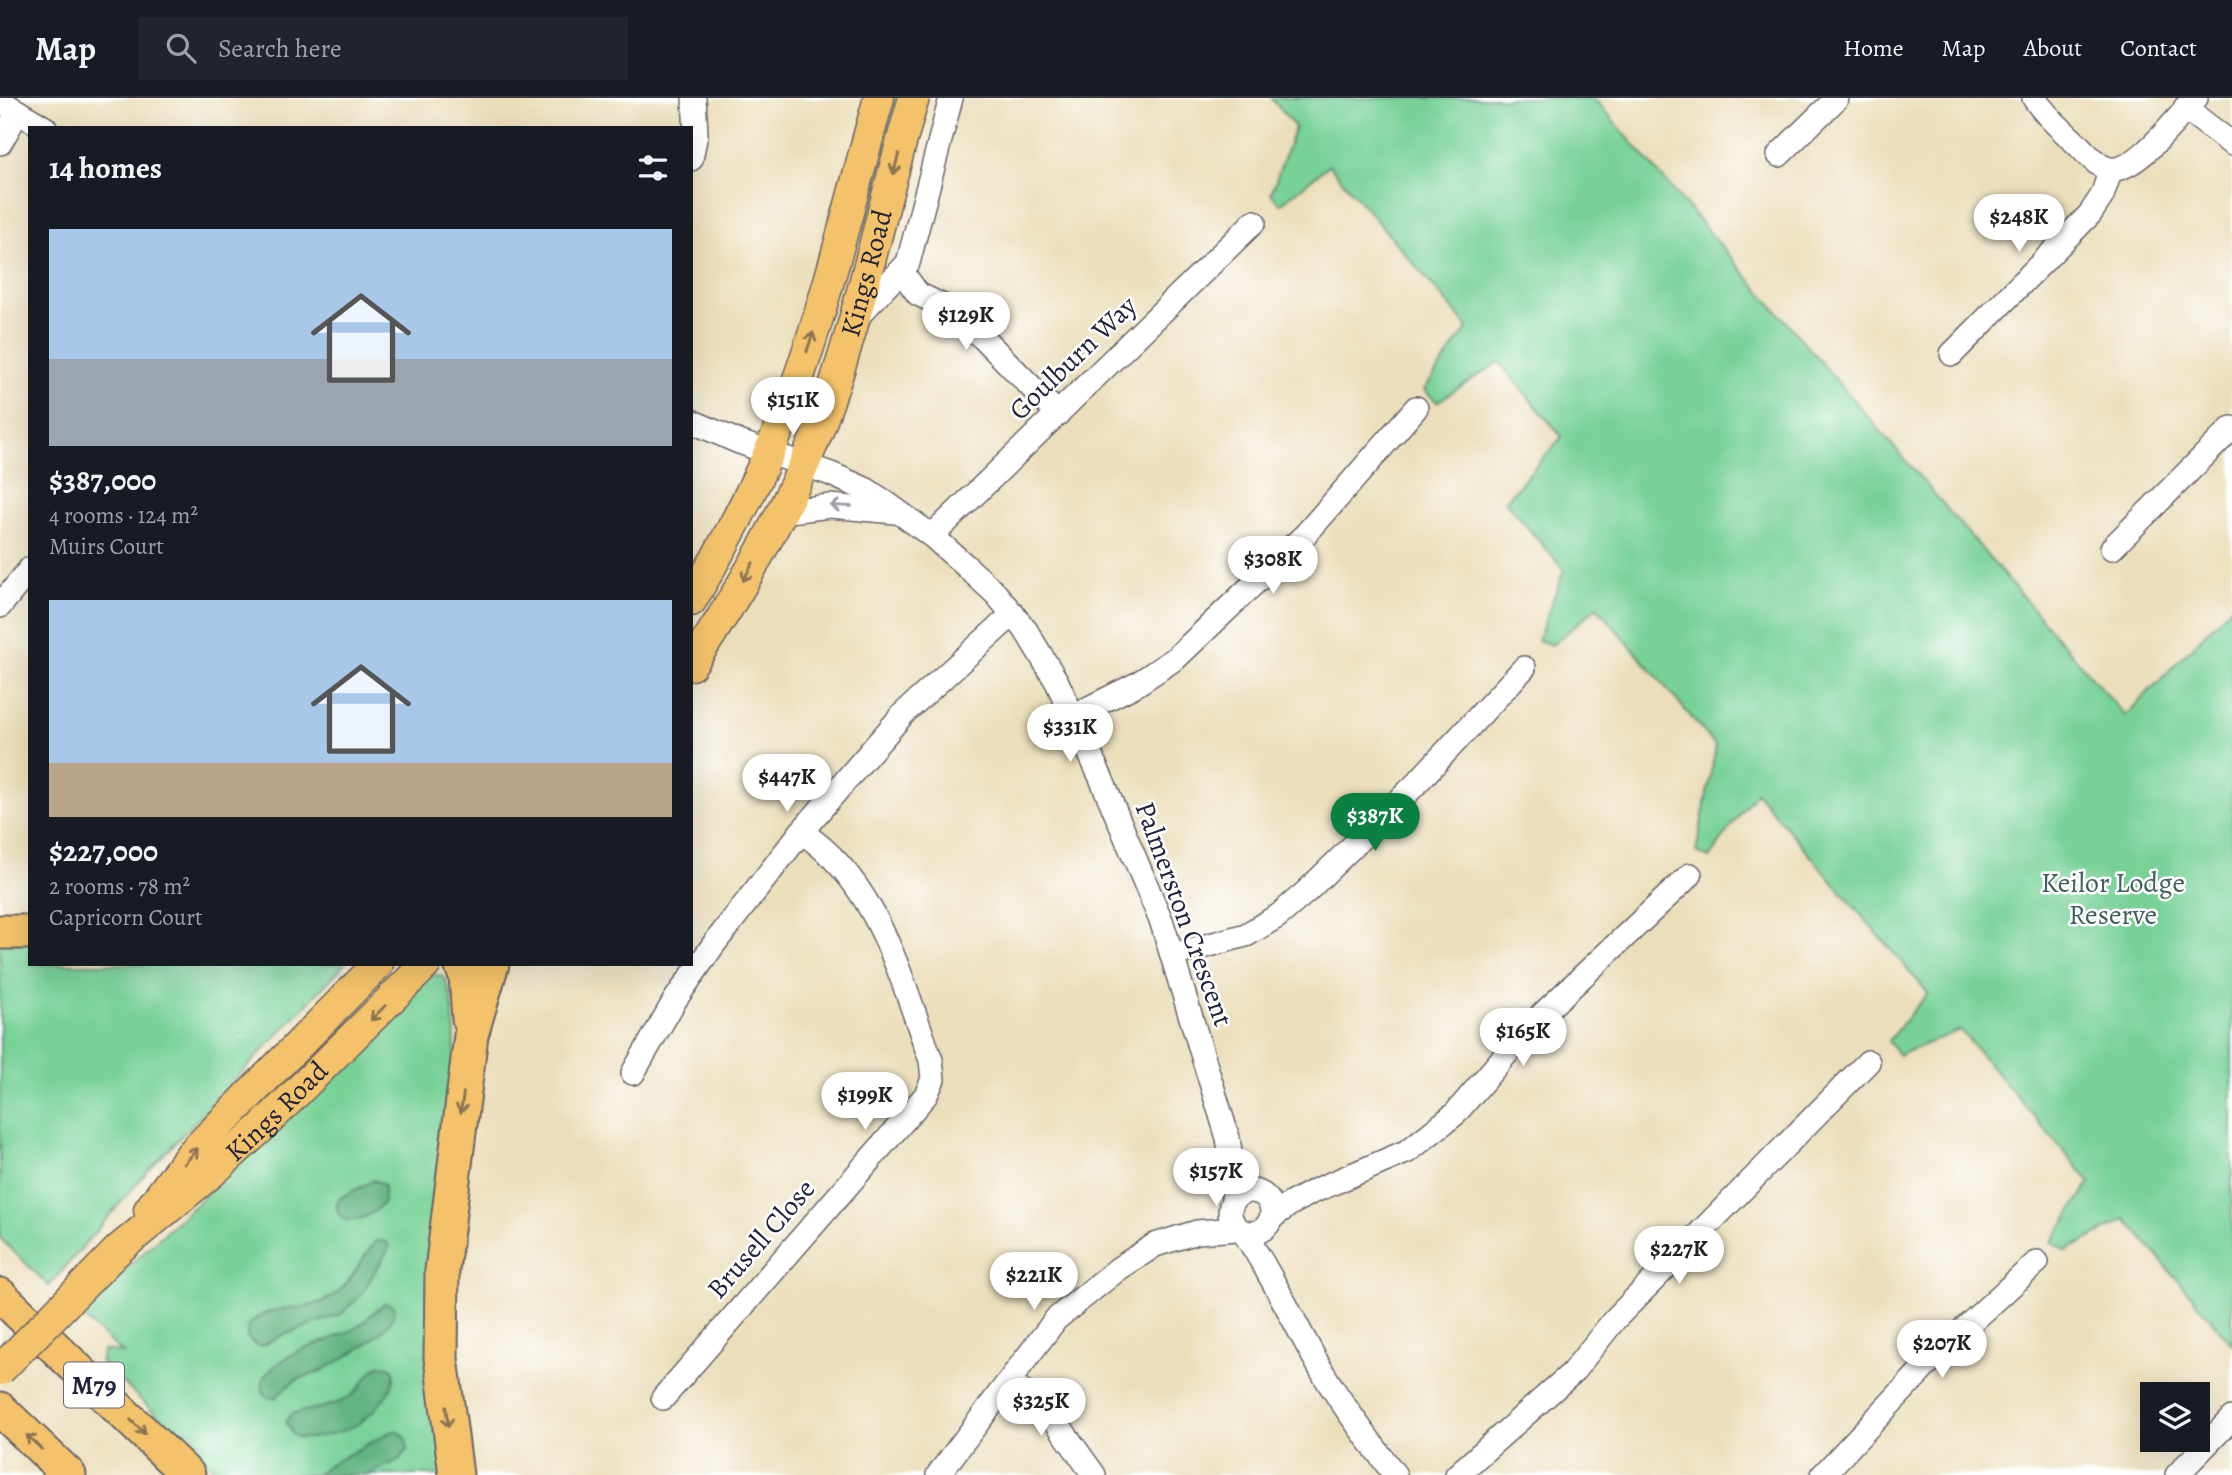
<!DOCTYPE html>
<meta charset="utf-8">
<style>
:root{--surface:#171b24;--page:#20242c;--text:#f1f3f6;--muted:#9ea1a6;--line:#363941;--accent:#0b8043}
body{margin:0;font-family:Alegreya,serif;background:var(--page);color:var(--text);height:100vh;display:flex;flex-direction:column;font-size:26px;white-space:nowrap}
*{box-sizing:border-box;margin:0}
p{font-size:23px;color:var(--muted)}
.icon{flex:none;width:38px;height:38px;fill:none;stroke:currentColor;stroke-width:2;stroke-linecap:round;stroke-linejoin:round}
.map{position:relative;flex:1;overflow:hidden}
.panel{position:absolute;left:28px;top:28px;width:665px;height:840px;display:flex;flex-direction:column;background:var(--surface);border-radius:0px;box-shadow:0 7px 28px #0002}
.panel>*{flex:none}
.tools{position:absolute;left:2140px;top:1284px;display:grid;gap:14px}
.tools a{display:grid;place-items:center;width:70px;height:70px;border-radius:0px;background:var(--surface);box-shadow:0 7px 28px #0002;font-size:35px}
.price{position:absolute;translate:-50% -60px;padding:0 16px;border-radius:24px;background:#fff;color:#222;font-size:23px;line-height:46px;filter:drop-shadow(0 2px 4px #0008)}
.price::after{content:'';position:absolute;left:50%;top:42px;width:21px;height:16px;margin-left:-10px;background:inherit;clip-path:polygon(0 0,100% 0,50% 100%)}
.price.current{background:var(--accent);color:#fff}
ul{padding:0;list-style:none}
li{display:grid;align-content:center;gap:14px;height:371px;padding:0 21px}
li span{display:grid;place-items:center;height:217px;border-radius:0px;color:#555}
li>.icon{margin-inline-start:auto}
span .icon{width:126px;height:126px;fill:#fffc;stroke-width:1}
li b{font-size:30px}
h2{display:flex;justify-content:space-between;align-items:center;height:84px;padding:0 21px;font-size:30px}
header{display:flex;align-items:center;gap:42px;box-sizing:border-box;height:98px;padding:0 35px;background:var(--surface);border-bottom:2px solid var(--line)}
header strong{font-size:33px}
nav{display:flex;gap:38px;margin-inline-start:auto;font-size:24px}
.search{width:490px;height:63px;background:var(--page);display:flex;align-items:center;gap:18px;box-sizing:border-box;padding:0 24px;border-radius:0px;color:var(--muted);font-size:26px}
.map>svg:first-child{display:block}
.green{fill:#78d298;stroke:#4d7a6a;stroke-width:2}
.forest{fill:#62b480;stroke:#426b5e;stroke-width:2}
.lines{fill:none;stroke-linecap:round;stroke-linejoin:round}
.minor-casing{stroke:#686467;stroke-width:26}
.major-casing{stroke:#686467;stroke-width:33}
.highway-casing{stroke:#686467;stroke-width:37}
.minor{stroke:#fff;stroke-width:23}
.major{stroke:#f3c26a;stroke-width:30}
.highway{stroke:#f3c26a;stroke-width:33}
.major-bridge-casing{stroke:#686467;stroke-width:33;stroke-linecap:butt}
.major-bridge{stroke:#f3c26a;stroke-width:30}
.oneway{stroke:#8a7252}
.oneway2{stroke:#9c9ca7}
.labels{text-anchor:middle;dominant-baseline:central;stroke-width:5;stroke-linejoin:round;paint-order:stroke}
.shield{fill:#fff;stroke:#646476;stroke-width:2}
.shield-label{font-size:26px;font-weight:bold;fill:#22223b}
.street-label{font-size:28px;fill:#22223b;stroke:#fff}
.park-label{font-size:28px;fill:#40605c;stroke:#fff}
</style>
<header>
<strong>Map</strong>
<div class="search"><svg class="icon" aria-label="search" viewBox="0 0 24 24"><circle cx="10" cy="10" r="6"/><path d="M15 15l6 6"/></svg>Search here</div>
<nav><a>Home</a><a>Map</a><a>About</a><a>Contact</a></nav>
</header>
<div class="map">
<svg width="2232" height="1377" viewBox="0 0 2232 1377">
<rect width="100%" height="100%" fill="#fff"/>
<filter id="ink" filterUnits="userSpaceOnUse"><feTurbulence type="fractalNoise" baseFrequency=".0143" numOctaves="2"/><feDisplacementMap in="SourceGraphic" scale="14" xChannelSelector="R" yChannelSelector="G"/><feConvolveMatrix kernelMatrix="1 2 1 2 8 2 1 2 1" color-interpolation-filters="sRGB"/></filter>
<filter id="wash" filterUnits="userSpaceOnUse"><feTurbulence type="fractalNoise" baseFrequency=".00686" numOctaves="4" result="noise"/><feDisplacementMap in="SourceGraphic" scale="28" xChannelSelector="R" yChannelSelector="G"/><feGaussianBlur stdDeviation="1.57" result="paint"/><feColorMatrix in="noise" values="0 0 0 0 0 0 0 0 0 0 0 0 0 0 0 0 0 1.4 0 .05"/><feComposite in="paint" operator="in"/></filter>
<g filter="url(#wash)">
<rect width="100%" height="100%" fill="#ebdeba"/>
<g class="green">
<path d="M 892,0 L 905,0 L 873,108 L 859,140 L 851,137 Z"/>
<path d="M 1271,0 L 1594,0 L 2125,618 L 2232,508 L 2232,1246 L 2126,1121 L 2066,1153 L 2052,1144 L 2090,1084 L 1960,932 L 1899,957 L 1888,943 L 1928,895 L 1756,694 L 1709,760 L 1696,754 L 1716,648 L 1597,509 L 1552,547 L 1538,542 L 1564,472 L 1505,403 L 1562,339 L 1499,264 L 1437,304 L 1424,292 L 1468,229 L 1329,67 L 1281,106 L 1271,96 L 1295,29 Z"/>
<path d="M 0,844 L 30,844 L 30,866 L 345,866 L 145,1076 L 49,1188 L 0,1140 Z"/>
<path d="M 432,875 L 445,880 L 451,899 L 455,936 L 444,1377 L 220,1377 L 100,1263 L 104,1252 L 123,1255 L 80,1217 L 127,1170 L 278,1030 Z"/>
</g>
<g class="forest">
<path d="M 374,1082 L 384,1087 L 384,1104 C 378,1112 365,1121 354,1122 C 340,1125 332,1111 340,1100 Z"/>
<path d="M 376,1143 L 386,1144 L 389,1148 L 388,1152 L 361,1197 L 342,1216 L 281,1238 L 261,1248 L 256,1247 L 247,1239 L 248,1227 C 275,1201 298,1217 328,1201 C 352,1188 359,1162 376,1143 Z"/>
<path d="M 386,1205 L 394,1208 C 400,1231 341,1262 323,1272 C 315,1276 305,1278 297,1282 C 289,1286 282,1293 275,1300 L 268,1299 L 263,1294 L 263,1280 C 289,1249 318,1249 352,1232 C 366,1226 373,1212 386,1205 Z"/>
<path d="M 383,1267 L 393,1271 C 401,1288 370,1318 356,1327 C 345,1334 311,1342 298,1340 L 293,1337 L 286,1324 L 291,1316 C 310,1311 335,1309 351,1298 C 364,1289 368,1270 383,1267 Z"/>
<path d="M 397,1333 C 407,1338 407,1342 407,1352 L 399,1362 L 367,1377 L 317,1377 L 325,1369 L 390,1334 Z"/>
</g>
</g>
<g filter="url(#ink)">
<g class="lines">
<g class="minor-casing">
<g id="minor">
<path d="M 2034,0 C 2046,18 2063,33 2079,48 C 2087,56 2097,68 2109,71 C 2136,76 2178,18 2196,0"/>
<path d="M 0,3 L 45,30"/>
<path d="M 2185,10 L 2232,46"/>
<path d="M 0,45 L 18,14"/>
<path d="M 1779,57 L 1837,0"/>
<path d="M 691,61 L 696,36 L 694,0"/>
<path d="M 902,174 L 918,196 L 945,209 L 983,240 L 1058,316"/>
<path d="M 856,220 L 908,165 L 951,0"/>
<path d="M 1952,256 L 2090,116 L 2102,98 L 2111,71"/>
<path d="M 691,323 L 739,344 L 831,376 L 867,392 L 885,404 L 932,438 L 967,469 L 996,496 L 1025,531 L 1057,584 L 1101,680 L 1162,825 L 1228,1040 L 1234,1080 L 1233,1102"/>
<path d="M 781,414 L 830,408 L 895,414"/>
<path d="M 932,438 L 1254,124"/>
<path d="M 2112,450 L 2232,330"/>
<path d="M 0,508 L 30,471"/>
<path d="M 1073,618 L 1137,586 L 1176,560 L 1306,436 L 1416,310"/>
<path d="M 1173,857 L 1246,837 L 1278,818 L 1306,794 L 1413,689 L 1524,570"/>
<path d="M 633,975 L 675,902 L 714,846 L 801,734 L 904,615 L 1013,516"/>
<circle cx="1251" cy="1114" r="21"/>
<path d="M 1271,1120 L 1290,1106 L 1312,1094 L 1408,1053 L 1455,1016 L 1531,927 L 1690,777"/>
<path d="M 1244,1135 C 1275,1181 1297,1232 1326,1280 C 1347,1314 1371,1345 1395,1377"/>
<path d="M 1010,1283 L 1052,1318 L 1094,1377"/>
<path d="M 663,1300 L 926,997 L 933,981 L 931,962 C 901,882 878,783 801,734"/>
<path d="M 938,1377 L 1056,1221 L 1118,1171 L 1155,1147 L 1197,1134 L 1238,1131"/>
<path d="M 1457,1377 L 1572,1275 L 1615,1221 L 1868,964"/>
<path d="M 1823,1377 L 1938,1255 L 2037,1164"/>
<path d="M 2177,1377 L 2232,1320"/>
</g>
</g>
<g class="major-casing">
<g id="major">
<path d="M 691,503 C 732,435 769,363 796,287 C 829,194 852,96 879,0"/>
<path id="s1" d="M 691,567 C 740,494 786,415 818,333 C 859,225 881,110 914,0"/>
<path d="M 149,1112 L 191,1056 L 378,866"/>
<path id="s2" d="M 71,1200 L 119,1151 L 210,1076 L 261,1030 L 426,866"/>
</g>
</g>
<g class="highway-casing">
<g id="highway">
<path d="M 0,834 L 30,834"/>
<path d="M 461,866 L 466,878 L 469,921"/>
<path d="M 0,1197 L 188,1377"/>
<path d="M 0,1311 L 69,1377"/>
<path d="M 456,1377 L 441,1260 L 442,1172 L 471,937 L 492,866"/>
</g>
</g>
<use href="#minor" class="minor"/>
<use href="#major" class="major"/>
<use href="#highway" class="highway"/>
<g class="major-bridge-casing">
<path id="major-bridge" d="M 0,1272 L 71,1200"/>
</g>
<use href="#major-bridge" class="major-bridge"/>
</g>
<defs><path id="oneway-shaft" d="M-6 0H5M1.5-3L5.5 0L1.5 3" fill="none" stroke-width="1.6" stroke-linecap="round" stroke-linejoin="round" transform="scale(1.75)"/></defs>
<g class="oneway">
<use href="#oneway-shaft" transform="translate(896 66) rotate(105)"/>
<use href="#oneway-shaft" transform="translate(810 244) rotate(-72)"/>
<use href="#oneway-shaft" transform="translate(748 474) rotate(119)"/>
<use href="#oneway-shaft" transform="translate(378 915) rotate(134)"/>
<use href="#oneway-shaft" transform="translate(462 1005) rotate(98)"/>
<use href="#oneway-shaft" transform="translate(191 1058) rotate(-50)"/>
<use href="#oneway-shaft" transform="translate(447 1319) rotate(83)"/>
<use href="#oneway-shaft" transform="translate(138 1329) rotate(44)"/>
<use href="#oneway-shaft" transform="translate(34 1344) rotate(-136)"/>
</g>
<use class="oneway2" href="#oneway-shaft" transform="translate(841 408) rotate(-178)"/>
</g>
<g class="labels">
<rect class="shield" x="64" y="1264.5" width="60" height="45" rx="5"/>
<g class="shield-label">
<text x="94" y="1287">M79</text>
</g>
<g class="street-label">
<text stroke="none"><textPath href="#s1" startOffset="432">Kings Road</textPath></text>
<text transform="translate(1073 260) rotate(-44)">Goulburn Way</text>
<text transform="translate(1184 816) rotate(70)">Palmerston Crescent</text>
<text stroke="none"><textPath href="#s2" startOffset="278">Kings Road</textPath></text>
<text transform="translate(761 1141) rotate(-49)">Brusell Close</text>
</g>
<g class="park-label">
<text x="2113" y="785">Keilor Lodge<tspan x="2113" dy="32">Reserve</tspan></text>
</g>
</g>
</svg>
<div class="tools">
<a><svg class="icon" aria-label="layers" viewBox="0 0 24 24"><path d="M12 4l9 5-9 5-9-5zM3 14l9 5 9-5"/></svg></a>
</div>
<b class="price" style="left:2019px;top:156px">$248K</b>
<b class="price" style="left:966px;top:254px">$129K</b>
<b class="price" style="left:793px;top:339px">$151K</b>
<b class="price" style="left:1273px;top:498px">$308K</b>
<b class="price" style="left:1070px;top:666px">$331K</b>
<b class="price" style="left:787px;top:716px">$447K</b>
<b class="price current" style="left:1375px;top:755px">$387K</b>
<b class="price" style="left:1523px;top:970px">$165K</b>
<b class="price" style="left:865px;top:1034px">$199K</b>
<b class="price" style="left:1216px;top:1110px">$157K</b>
<b class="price" style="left:1679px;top:1188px">$227K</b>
<b class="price" style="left:1034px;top:1214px">$221K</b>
<b class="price" style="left:1942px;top:1282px">$207K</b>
<b class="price" style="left:1041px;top:1340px">$325K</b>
<section class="panel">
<h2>14 homes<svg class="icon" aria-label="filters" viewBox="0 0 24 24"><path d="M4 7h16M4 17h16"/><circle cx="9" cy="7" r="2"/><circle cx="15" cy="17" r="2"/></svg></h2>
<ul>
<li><span style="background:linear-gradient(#a9c7e8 60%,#9aa5b1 0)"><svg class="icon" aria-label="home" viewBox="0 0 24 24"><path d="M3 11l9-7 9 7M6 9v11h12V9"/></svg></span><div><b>$387,000</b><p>4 rooms · 124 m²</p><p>Muirs Court</p></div></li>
<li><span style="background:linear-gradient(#a9c7e8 75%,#b9a48a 0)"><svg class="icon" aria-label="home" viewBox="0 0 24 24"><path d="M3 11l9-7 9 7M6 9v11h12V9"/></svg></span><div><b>$227,000</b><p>2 rooms · 78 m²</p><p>Capricorn Court</p></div></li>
</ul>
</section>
</div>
